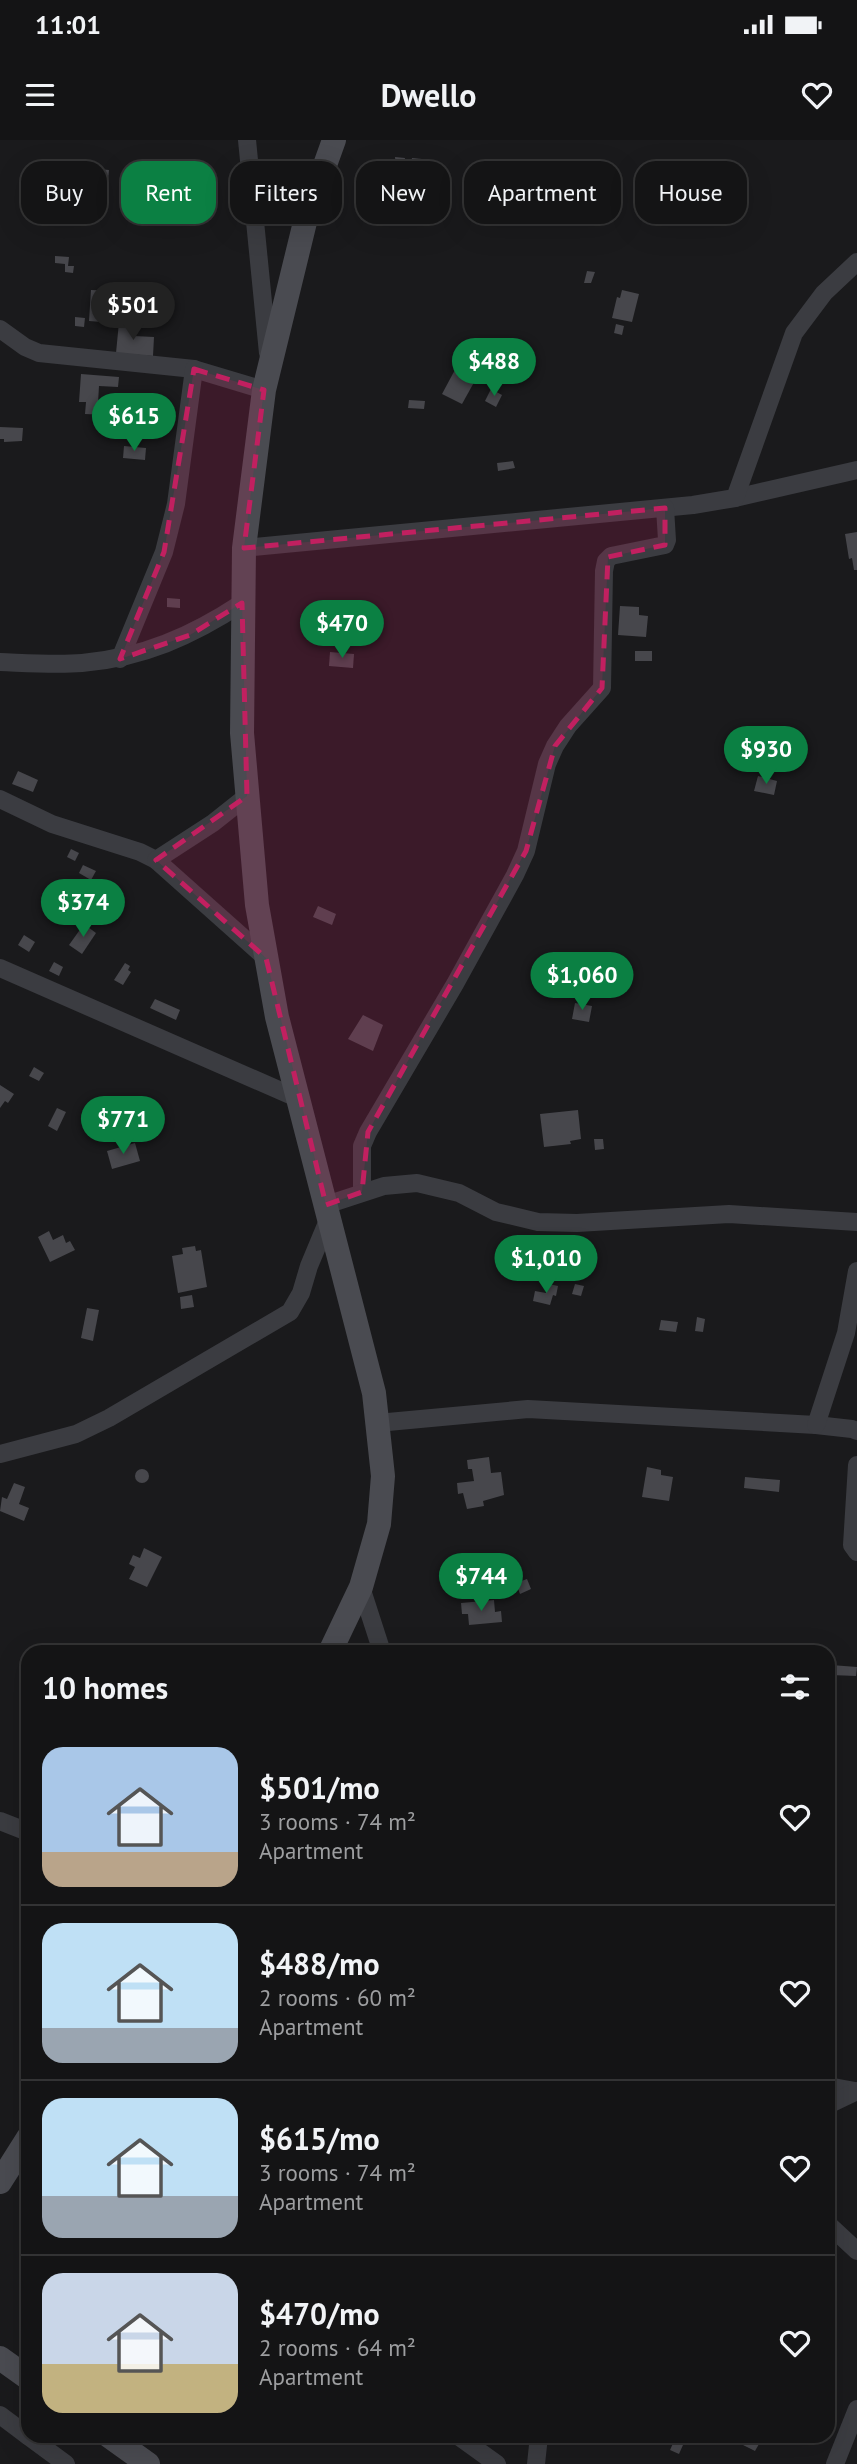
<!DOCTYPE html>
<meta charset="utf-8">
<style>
:root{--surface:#141415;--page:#1d1d1e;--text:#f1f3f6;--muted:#9d9ea0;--line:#333334;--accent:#0b8043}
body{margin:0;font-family:"PT Sans",sans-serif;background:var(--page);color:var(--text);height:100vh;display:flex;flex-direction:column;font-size:26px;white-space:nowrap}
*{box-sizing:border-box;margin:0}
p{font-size:23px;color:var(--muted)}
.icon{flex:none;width:38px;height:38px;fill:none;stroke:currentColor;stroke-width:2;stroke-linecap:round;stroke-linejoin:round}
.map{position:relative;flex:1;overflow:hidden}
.sheet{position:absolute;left:21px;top:1505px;width:814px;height:798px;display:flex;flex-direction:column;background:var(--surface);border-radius:21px;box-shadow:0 7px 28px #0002,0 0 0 2px var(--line)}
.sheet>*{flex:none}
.top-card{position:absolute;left:21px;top:21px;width:816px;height:63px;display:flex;gap:14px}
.price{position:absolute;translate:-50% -60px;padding:0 16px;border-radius:24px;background:var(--accent);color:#fff;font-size:23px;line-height:46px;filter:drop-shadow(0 2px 4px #0008)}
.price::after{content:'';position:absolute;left:50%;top:42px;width:21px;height:16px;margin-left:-10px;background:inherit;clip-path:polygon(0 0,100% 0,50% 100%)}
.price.selected{background:#222;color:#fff}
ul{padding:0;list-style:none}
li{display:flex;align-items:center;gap:21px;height:175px;padding:0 21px}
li+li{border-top:2px solid var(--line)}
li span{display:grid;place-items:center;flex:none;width:196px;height:140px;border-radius:21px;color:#555}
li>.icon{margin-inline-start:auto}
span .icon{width:84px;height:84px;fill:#fffc;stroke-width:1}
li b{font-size:30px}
h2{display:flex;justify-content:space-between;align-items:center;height:84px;padding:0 21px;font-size:30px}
.chip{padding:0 24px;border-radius:21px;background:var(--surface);box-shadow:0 7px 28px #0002,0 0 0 2px var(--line);font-size:24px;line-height:63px}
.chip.selected{background:var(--accent);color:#fff}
.status{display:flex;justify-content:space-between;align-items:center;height:49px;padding:0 35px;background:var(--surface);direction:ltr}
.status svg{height:19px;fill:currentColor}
header{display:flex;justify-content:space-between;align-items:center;height:91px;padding:0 21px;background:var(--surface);font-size:32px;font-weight:700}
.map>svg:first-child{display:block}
.building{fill:#47474c}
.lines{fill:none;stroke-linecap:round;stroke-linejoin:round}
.street{stroke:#3b3c41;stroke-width:18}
.secondary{stroke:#4a4b51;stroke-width:24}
.marked{fill:#c12060;fill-opacity:0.2;stroke:#c12060;stroke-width:5;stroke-dasharray:14 9;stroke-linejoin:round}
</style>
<div class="status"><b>11:01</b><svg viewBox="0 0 49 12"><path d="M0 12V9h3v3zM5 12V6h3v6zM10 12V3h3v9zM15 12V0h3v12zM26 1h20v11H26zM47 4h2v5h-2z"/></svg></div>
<header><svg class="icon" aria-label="menu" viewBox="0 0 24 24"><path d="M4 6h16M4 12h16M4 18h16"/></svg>Dwello<svg class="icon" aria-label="heart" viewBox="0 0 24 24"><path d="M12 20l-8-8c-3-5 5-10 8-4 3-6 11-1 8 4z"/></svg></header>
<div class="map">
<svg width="857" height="2324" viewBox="0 0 857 2324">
<rect width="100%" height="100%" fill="#1a1a1c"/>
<g class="building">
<path d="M 395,17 L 405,18 L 404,25 L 411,25 L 412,18 L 422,19 L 421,39 L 397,37 Z"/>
<path d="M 165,27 L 188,30 L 184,63 L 161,60 Z"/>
<path d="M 99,29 L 109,30 L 108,40 L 98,39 Z"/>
<path d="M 55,116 L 69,117 L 68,126 L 74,126 L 73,133 L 65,132 L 65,124 L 55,123 Z"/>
<path d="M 587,131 L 595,132 L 591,143 L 584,143 Z"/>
<path d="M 91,150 L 116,151 L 114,183 L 89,181 Z"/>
<path d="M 622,150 L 639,154 L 632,182 L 612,178 L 617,157 L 620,158 Z"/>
<path d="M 75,177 L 85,178 L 84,187 L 75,186 Z"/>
<path d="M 119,182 L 135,184 L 134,196 L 154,197 L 153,216 L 116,213 Z"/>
<path d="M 616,184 L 624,186 L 622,195 L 614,193 Z"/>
<path d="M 457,226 L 477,237 L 462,264 L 442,254 Z"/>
<path d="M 81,234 L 119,237 L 118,247 L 99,246 L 98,263 L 107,264 L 106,275 L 85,274 L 86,262 L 79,262 Z"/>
<path d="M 491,249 L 502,255 L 496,267 L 485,261 Z"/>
<path d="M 409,260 L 425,261 L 424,269 L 408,268 Z"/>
<path d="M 0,287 L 23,288 L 22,301 L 4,302 L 4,299 L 0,299 Z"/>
<path d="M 124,306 L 146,308 L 145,320 L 123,318 Z"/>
<path d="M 513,321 L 515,328 L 498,331 L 497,323 Z"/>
<path d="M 857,392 L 857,430 L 854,430 L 852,418 L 849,419 L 845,394 Z"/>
<path d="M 167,458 L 180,459 L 180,468 L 167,467 Z"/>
<path d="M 620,466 L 639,467 L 639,475 L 648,476 L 646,497 L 618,495 Z"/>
<path d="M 333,472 L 347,473 L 344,505 L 331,504 Z"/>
<rect x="635" y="511" width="17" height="10"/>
<path d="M 330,512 L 354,514 L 353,528 L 329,526 Z"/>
<path d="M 18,631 L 38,640 L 33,652 L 12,644 Z"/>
<path d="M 758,636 L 777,641 L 774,655 L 754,651 Z"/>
<path d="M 71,709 L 79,713 L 75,721 L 67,717 Z"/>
<path d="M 83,725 L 96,731 L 91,740 L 79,733 Z"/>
<path d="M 318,766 L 336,774 L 332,785 L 313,777 Z"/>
<path d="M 84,784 L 96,793 L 82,814 L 69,805 Z"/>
<path d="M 24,795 L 35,802 L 29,812 L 18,805 Z"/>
<path d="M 54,822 L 63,827 L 59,836 L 49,831 Z"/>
<path d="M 125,823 L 130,826 L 128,830 L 131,832 L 123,845 L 114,840 Z"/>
<path d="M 155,859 L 180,870 L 176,880 L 150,868 Z"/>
<path d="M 575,863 L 592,866 L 589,882 L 572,879 Z"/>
<path d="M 363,875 L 383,885 L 373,911 L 348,899 Z"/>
<path d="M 34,927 L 44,933 L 39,941 L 29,936 Z"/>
<path d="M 0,945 L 14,954 L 8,963 L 5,961 L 0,968 Z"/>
<path d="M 57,968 L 66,972 L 57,991 L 48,986 Z"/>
<path d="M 578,970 L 581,999 L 570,1001 L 571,1004 L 544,1007 L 540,974 Z"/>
<path d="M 594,999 L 603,999 L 604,1009 L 595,1010 Z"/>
<path d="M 135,1003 L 140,1021 L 112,1029 L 107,1011 Z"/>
<path d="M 49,1091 L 53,1100 L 63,1095 L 66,1103 L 70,1101 L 75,1110 L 50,1122 L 38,1097 Z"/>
<path d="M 195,1106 L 196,1111 L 201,1110 L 207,1147 L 178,1153 L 172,1116 L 183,1114 L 182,1108 Z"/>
<rect x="508" y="1119" width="10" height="9"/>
<path d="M 549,1144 L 558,1146 L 556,1156 L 553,1155 L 550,1165 L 533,1161 L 535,1151 L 546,1153 Z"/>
<path d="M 575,1144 L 584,1146 L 581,1156 L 572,1154 Z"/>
<path d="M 192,1155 L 194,1167 L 181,1169 L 180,1157 Z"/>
<path d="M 87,1168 L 99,1170 L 93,1201 L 81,1198 Z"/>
<path d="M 697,1177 L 705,1179 L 703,1192 L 695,1191 Z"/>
<path d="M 661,1180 L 678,1182 L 676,1192 L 659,1190 Z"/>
<path d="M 489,1317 L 491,1333 L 501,1332 L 504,1355 L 483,1361 L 484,1366 L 467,1369 L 463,1353 L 458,1354 L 457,1343 L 474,1341 L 472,1329 L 468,1329 L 467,1320 Z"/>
<path d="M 647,1327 L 661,1330 L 661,1335 L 673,1337 L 669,1361 L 642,1357 Z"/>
<circle cx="142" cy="1336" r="7"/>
<path d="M 745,1337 L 780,1340 L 779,1352 L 744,1348 Z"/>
<path d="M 14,1343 L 25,1347 L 19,1364 L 29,1368 L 24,1381 L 0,1371 L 2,1357 L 7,1359 Z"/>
<path d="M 144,1408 L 162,1417 L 147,1447 L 129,1439 L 135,1427 L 129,1424 L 133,1415 L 140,1418 Z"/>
<path d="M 527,1439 L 531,1449 L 520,1454 L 516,1443 Z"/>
<path d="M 494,1460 L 495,1472 L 501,1471 L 502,1482 L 469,1485 L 468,1474 L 462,1474 L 461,1463 Z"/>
<path d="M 28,1524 L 28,1548 L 20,1546 Z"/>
<path d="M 831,1525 L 857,1527 L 856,1536 L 831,1535 Z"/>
<path d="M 668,2296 L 687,2296 L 679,2314 L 670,2310 L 675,2299 Z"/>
<path d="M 747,2298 L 759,2304 L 755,2311 L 743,2305 Z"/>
</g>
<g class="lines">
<g class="street">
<path d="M 247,0 L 268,213"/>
<path d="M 0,189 L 25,207 L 39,213 L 194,229 L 264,250"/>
<path d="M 735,358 L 857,330"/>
<path d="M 244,408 L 693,365 L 735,358 L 794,193 L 824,153 L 857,122"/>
<path d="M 120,519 L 164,412 L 176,364 L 194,229"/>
<path d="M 0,522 C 27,523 55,525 82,523 C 142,518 192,496 242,463"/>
<path d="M 0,659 L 52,684 L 140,712 L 156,720 L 266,818"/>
<path d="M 156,720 L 213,683 L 247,656"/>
<path d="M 0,828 L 297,958"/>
<path d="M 362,1052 L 362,1006 L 368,992 L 455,844 L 515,735 L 526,711 L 547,624 L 555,606 L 568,586 L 602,548 L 604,431 L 606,421 L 611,416 L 665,405 L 667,400 L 665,368"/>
<path d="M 326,1065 L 384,1046 L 417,1043 L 459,1053 L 496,1072 L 538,1082 L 577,1083 L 729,1074 L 857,1082"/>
<path d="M 377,1283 L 528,1269 L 816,1285 L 852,1289 L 857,1291"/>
<path d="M 816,1285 L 846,1193 L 857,1131"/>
<path d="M 0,1314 L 76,1294 L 109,1278 L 290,1172 L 301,1153 L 309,1126 L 329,1078"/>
<path d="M 857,1325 L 852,1405 L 857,1412"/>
<path d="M 361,1447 L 382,1512"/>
<path d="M 0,1681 L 28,1692"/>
<path d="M 828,1946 L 855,1951"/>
<path d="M 828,1965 L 857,1951"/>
<path d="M 828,2084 L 857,2111"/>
<path d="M 0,2275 L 28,2296"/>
<path d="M 28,2296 L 66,2324"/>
<path d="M 458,2296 L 497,2324"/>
<path d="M 536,2324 L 539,2296"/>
<path d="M 835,2324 L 857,2269"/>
</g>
<g class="secondary">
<path d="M 330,1512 L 361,1447 L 379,1384 L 383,1336 L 374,1253 L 277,877 L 257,765 L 242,593 L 244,408 L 264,250 L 306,78 L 334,0"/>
<path d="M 0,2042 L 28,1998"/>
<path d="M 0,2218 L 28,2238"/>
<path d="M 109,2296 L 148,2324"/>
</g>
</g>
<path class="marked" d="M 194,229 L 264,250 L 244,408 L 665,368 L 665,405 L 608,417 L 602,548 L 555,606 L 526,711 L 368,992 L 362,1052 L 326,1065 L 266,818 L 156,720 L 247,656 L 242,463 L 190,495 L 120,519 L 164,412 Z"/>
</svg>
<b class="price selected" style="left:133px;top:202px">$501</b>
<b class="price" style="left:494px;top:258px">$488</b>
<b class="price" style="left:134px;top:313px">$615</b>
<b class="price" style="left:342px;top:520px">$470</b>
<b class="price" style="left:766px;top:646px">$930</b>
<b class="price" style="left:83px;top:799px">$374</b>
<b class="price" style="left:582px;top:872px">$1,060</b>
<b class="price" style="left:123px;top:1016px">$771</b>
<b class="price" style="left:546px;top:1155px">$1,010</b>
<b class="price" style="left:481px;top:1473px">$744</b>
<div class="top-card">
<a class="chip">Buy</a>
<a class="chip selected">Rent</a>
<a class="chip">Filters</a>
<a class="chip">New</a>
<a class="chip">Apartment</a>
<a class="chip">House</a>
</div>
<section class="sheet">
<h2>10 homes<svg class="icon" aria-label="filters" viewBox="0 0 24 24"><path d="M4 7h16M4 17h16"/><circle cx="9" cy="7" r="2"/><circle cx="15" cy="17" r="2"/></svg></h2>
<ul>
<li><span style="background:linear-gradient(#a9c7e8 75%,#b9a48a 0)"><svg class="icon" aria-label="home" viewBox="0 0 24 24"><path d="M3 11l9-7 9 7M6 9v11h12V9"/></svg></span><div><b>$501/mo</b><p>3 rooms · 74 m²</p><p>Apartment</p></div><svg class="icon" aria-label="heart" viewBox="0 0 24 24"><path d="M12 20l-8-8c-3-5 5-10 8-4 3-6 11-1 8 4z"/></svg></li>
<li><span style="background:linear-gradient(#bfe0f5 75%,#9aa5b1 0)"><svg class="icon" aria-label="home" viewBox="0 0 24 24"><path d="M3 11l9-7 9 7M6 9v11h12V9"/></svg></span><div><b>$488/mo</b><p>2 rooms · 60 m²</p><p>Apartment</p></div><svg class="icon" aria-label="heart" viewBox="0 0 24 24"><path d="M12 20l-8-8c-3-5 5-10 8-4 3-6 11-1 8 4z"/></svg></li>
<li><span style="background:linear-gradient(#bfe0f5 70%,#9aa5b1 0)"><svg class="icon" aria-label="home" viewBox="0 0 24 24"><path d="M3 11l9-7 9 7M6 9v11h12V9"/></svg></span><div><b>$615/mo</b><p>3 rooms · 74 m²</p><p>Apartment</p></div><svg class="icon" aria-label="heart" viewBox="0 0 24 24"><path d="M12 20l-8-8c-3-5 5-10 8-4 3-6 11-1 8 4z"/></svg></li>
<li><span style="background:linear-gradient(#c9d6e8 65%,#c2b280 0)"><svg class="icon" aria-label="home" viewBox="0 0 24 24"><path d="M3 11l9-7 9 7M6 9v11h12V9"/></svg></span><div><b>$470/mo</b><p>2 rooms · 64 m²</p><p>Apartment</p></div><svg class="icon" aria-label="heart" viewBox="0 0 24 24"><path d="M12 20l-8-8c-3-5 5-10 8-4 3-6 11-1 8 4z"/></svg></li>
</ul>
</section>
</div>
